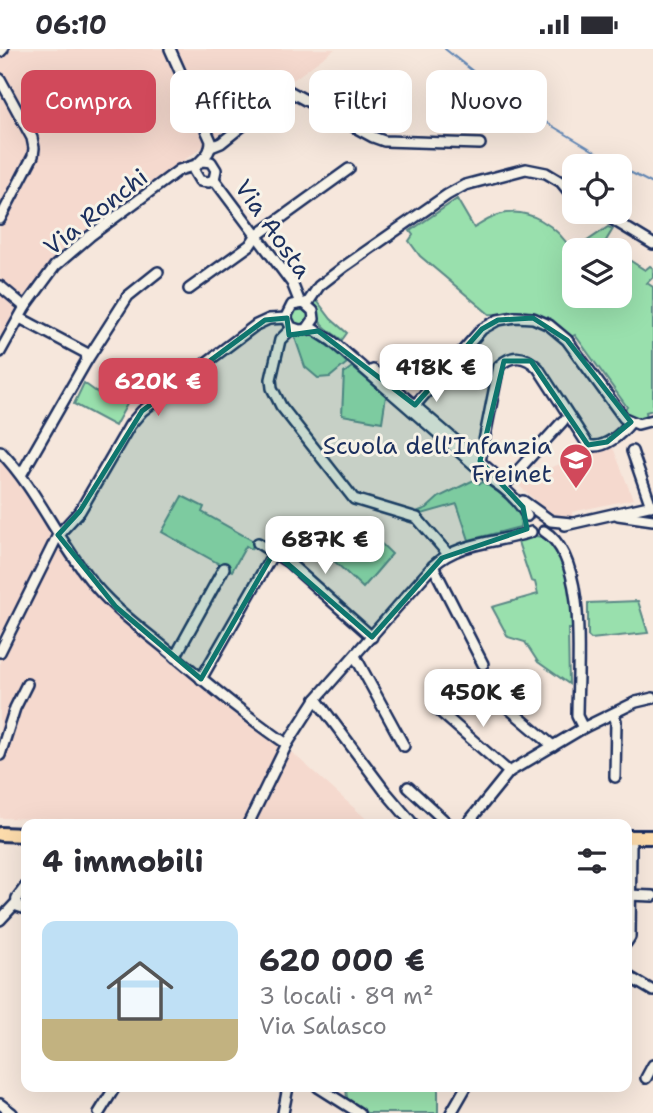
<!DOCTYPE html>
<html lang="it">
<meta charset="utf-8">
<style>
:root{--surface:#fff;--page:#f7f7f7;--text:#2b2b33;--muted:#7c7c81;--line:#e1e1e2;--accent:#d1495b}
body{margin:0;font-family:"Shantell Sans",sans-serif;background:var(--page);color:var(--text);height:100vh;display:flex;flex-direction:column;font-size:26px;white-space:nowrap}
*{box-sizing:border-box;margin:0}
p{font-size:23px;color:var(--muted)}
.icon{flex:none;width:38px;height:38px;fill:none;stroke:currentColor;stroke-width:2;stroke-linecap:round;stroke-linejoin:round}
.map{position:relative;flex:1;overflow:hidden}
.drawer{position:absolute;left:21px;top:770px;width:611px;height:273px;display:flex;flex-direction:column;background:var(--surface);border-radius:14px;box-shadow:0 7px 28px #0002}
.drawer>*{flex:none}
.guide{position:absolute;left:21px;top:21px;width:612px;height:63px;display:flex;gap:14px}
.buttons{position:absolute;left:562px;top:105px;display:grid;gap:14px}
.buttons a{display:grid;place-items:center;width:70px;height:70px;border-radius:14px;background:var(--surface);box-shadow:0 7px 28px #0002;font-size:35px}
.price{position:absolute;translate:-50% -60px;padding:0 16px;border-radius:14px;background:#fff;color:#222;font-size:23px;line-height:46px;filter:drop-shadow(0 2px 4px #0008)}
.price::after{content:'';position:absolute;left:50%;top:42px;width:21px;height:16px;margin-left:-10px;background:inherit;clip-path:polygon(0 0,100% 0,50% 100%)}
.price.current{background:var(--accent);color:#fff}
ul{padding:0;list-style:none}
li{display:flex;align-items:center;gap:21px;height:175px;padding:0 21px}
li+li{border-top:2px solid var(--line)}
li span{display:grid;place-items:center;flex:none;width:196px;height:140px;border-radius:14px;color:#555}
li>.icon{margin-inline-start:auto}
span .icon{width:84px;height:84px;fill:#fffc;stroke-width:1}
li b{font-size:30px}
h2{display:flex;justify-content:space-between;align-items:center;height:84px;padding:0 21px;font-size:30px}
.tag{padding:0 24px;border-radius:14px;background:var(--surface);box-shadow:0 7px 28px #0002;font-size:24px;line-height:63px}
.tag.current{background:var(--accent);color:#fff}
.status{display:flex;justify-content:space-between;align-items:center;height:49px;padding:0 35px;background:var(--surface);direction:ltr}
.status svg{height:19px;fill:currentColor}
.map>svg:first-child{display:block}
.built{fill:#f5d9ce}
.green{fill:#99e0ad;stroke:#5a8886;stroke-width:2}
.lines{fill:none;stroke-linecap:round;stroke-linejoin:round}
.stream{stroke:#6488b5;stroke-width:2}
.minor-casing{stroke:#1b2f5e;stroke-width:14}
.major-casing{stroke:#1b2f5e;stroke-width:18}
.minor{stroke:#f7f3e8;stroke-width:9}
.major{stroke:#fddcac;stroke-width:12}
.marked{fill:#0f766e;fill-opacity:0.2;stroke:#0f766e;stroke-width:5;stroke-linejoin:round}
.labels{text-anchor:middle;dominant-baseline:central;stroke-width:6;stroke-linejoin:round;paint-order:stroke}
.street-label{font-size:24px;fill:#1b2f5e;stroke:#f7f3e8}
.poi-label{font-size:24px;fill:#1b2f5e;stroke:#f7f3e8;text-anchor:end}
</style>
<div class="status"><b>06:10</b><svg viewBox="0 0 49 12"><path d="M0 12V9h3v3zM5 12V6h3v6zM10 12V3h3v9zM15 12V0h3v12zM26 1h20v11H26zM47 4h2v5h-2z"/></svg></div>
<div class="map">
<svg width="653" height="1064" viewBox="0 0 653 1064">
<rect width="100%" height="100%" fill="#f6e7dc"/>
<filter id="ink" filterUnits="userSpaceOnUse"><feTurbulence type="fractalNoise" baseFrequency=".0143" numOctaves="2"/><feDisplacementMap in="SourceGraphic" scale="14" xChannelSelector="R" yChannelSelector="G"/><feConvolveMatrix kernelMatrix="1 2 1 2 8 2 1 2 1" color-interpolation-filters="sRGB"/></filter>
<g filter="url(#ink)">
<g class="built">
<path d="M 0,0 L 335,0 L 59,204 L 30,242 L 0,295 Z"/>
<path d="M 612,396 L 633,450 L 572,463 L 573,470 L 559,470 L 553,468 L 514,432 Z"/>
<path d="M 0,408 L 26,442 L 58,496 L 91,539 L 247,674 L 284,700 L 246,773 L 0,769 Z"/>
<path d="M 287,699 L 372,775 L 253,773 Z"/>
</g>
<g class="green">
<path d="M 457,150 L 474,179 C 482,174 490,169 498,166 C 528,156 558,178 572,202 L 574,201 L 574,247 L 620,247 L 620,205 L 645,221 L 650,217 L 653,219 L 653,228 L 647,234 L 653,238 L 653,361 L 646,363 L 647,368 C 638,371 630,368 624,361 L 627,358 L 575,286 L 571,288 C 556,272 538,261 516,262 C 507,263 498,266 489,265 L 420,207 L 409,192 L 413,186 L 410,182 Z"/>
<path d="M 608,178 L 613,180 L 604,195 L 614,201 L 574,201 Z"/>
<path d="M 315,249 L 331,270 L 347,284 L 342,291 C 327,281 309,269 315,249 Z"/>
<circle cx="300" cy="268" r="9"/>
<path d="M 313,285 L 340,307 L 337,303 L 338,301 L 345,309 L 342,309 L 347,314 L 330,328 L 318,329 L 305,318 L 294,286 Z"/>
<path d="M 352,318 L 386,347 L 382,373 L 342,366 L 344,324 Z"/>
<path d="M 84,334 L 109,352 L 118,341 L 131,348 L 115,377 L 74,355 Z"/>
<path d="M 474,431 L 480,435 L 483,433 L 510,451 L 521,467 L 520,478 L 469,491 L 457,455 L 422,465 L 419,462 L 427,459 L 439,448 Z"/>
<path d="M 182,447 L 204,458 L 202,463 L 255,493 L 251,500 L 246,497 L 232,522 L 162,483 Z"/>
<path d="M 363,477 L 392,505 L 363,539 L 333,511 Z"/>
<path d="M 528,486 C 533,487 540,487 544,489 C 568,502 573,556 573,580 L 568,580 L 569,635 L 538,613 L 525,593 L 508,588 L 492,558 L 538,545 L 535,533 L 531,532 L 517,490 Z"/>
<path d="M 638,552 L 648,584 L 591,590 L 588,587 L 588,554 Z"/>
<path d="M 346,1038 L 438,1038 L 438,1064 L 367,1064 L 347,1051 Z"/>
</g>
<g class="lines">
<g class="stream">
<path d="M 445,0 L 509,51 L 619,117"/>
<path d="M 620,118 L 653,135"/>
</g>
<g class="minor-casing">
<g id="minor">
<path d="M 170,0 L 211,92 C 211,109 198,109 194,122 L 200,132 L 209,133 L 214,130 L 216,121 L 211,113 L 203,112"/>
<path d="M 0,3 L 3,0"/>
<path d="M 0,30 L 32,89 L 34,99 L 33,107 L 0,170"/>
<path d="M 211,98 L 221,94 L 287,41 L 373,88 L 384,92 L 480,95"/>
<path d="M 214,130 L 292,234 L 300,254"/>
<path d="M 600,163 L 653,195"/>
<path d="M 0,237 L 25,258"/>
<path d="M 189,240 L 250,196 L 256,187 L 349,120"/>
<path d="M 307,255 L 319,237 L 345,217 L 447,146 L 465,136 L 526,120 L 546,124 L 561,133 L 574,149"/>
<path d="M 20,269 L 86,304 L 87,311 L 21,426"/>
<path d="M 292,279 L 280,291 L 271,330 L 272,339 L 281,357 L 354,450 L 417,469 L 448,505"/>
<path d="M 307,280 L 314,270 L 313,262 L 304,254 L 292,256 L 286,268 L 291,278 L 299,281 L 313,280 L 332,292 L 493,432 C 507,441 519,452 527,467"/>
<path d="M 0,303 L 25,258 L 55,217 L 90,187 L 179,121 L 196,116"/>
<path d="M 87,311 L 128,247 L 158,223"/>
<path d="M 373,321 L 506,435"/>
<path d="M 415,356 L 482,280 L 498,271 L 515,268 L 533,269 L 549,276 L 567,291 L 624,369 L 638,375 L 653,371"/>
<path d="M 0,402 C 36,439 56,488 88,528 C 109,556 139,578 166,600 C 206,633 244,666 287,695"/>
<path d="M 632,402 L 651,457"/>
<path d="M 480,412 L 499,317 C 512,305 525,306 538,319 L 588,396 C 604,401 621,385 631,373"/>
<path d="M 503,438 L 563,372"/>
<path d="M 523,452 L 551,472 L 571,474"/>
<path d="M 618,466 L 653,471"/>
<path d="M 565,476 L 653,456"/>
<path d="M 544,482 C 589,510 577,618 577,667 L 583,679"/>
<path d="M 258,494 L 288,513 L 372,588"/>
<path d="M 433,517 L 483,615"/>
<path d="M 0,603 L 58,486 L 80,462 L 130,376 L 142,362 L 256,276 L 269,270 L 287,269"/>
<path d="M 355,607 L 404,697"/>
<path d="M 175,608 L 224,519"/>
<path d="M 201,630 L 274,503"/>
<path d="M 316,650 L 384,741 L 413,775"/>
<path d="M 507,658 L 553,697"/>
<path d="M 437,660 L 509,723"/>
<path d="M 613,665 L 616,672 L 615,728"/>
<path d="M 0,706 L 15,659 L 27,635"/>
<path d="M 408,738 L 448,775"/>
<path d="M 248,775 L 287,695 L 316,650 L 433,517 C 459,492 499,494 531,483"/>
<path d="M 467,775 L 509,723 L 583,679 L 636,653 L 653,649"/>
<path d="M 627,846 L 653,847"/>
<path d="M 16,856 L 17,849 L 26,837"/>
<path d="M 0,871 L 14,856 L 26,860"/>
<path d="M 626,894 L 630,888 L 631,796"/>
<path d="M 626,926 L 653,942"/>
<path d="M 646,1029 L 653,1016"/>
<path d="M 318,1038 L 359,1064"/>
<path d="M 0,1055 L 12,1064"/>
<path d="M 99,1064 L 115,1038"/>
<path d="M 283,1064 L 288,1038"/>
<path d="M 451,1064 L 466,1038"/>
</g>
</g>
<g class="major-casing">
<g id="major">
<path d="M 0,785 L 26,786"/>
<path d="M 626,788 L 653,788"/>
</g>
</g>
<use href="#minor" class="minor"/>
<use href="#major" class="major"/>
</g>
</g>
<path class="marked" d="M 287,269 L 289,286 L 318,282 L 415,356 L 482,280 L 498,271 L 533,269 L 567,291 L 631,373 L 607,393 L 588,396 L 531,312 L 504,312 L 480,412 L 523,458 L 527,480 L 442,509 L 372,588 L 274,503 L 201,630 L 116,558 L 58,486 L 80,462 L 142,362 L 265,271 Z"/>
<defs>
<g id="school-pin" transform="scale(1.75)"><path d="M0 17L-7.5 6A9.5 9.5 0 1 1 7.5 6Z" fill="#d1495b" stroke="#f7f3e8"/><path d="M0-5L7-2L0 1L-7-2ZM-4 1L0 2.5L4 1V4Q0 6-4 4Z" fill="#fff"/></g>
</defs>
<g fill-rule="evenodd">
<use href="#school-pin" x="576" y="411"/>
</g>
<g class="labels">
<g class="street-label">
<text transform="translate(96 163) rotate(-38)">Via Ronchi</text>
<text transform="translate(273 180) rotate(55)">Via Aosta</text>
</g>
<g class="poi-label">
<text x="552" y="397">Scuola dell'Infanzia<tspan x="552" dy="28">Freinet</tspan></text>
</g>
</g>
</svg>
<div class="buttons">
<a><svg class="icon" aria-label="locate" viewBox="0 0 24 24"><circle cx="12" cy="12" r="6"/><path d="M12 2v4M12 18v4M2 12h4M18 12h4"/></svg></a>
<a><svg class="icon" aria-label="layers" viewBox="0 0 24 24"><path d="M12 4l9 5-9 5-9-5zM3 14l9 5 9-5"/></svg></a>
</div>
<b class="price" style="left:436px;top:355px">418K €</b>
<b class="price current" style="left:158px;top:369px">620K €</b>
<b class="price" style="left:325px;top:527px">687K €</b>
<b class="price" style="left:483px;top:680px">450K €</b>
<div class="guide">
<a class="tag current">Compra</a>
<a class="tag">Affitta</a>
<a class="tag">Filtri</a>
<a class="tag">Nuovo</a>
</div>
<section class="drawer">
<h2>4 immobili<svg class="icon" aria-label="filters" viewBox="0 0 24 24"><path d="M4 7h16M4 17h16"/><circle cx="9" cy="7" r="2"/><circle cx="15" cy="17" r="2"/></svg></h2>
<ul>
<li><span style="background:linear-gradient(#bfe0f5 70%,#c2b280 0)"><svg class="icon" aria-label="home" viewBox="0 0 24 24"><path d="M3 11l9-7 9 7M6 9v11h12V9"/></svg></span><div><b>620 000 €</b><p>3 locali · 89 m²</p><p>Via Salasco</p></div></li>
</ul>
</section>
</div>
